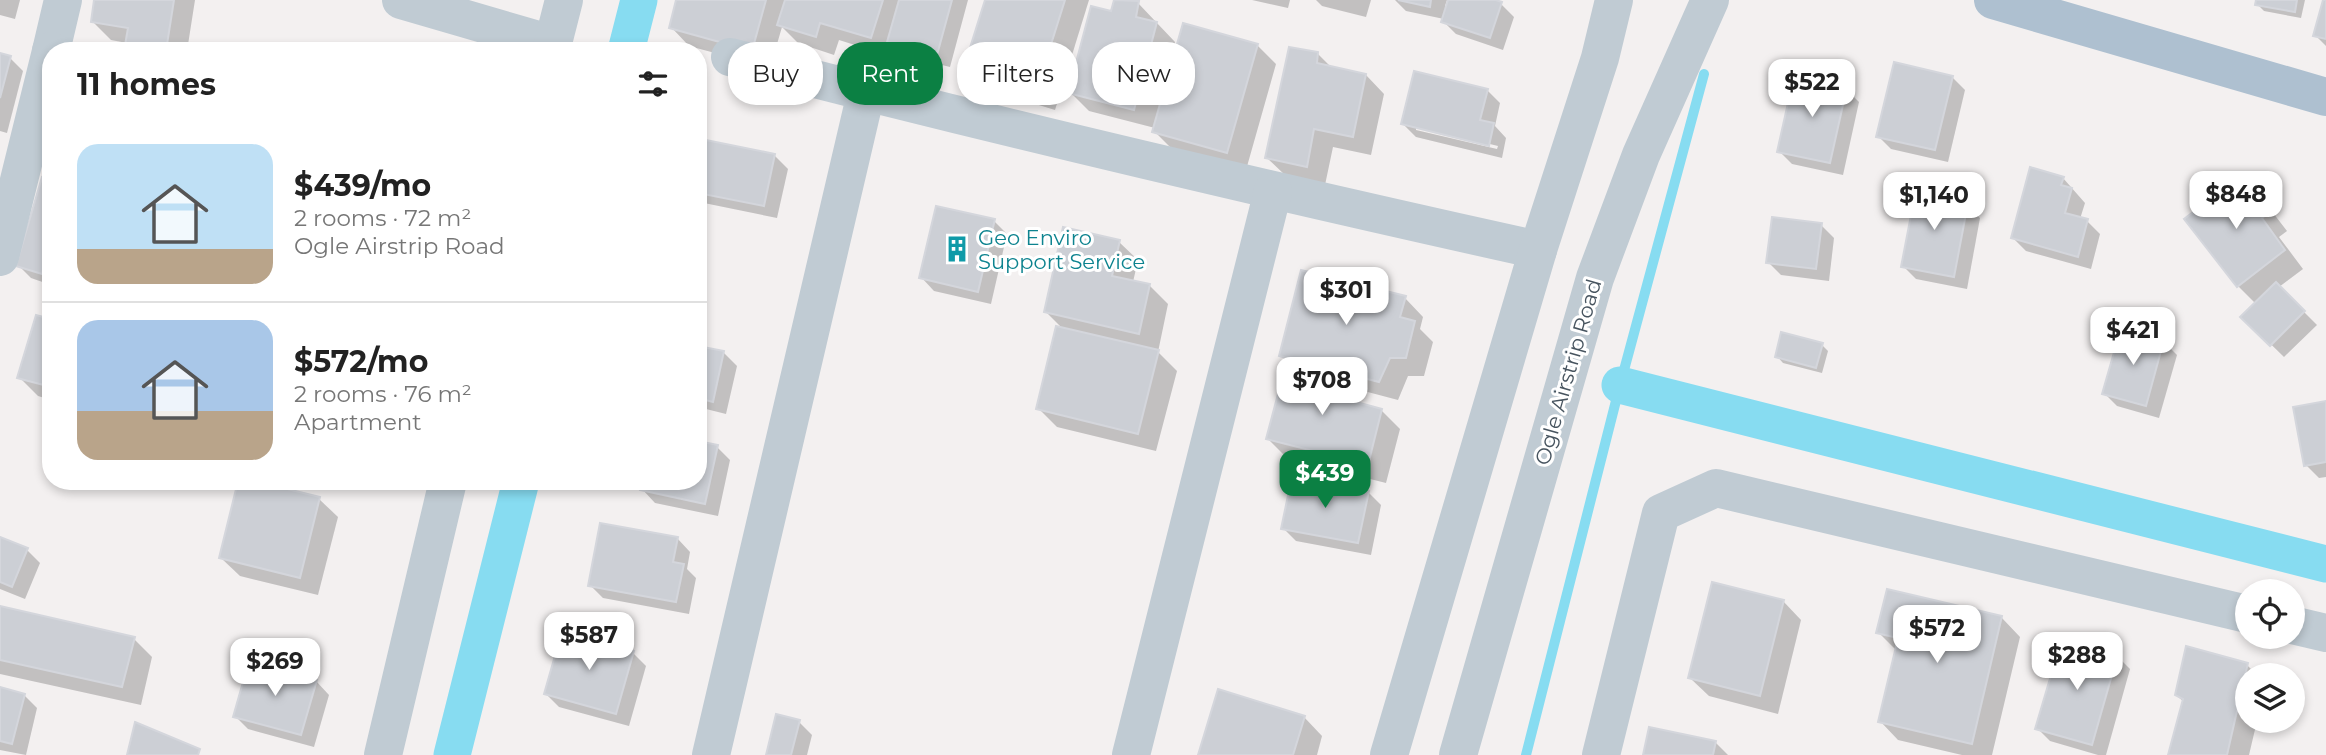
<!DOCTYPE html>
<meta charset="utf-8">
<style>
:root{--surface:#fff;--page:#f2f2f2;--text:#222;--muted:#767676;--line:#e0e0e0;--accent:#0b8043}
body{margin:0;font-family:Montserrat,sans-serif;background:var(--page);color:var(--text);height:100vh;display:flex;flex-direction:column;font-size:26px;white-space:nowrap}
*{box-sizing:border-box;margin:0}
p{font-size:23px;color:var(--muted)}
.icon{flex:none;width:38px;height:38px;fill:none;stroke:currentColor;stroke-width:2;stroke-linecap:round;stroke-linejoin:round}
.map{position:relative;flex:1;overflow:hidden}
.side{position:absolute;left:42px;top:42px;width:665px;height:448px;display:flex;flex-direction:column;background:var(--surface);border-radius:28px;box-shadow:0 4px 10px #0003}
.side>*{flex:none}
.guide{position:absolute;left:728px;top:42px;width:665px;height:63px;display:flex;gap:14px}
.buttons{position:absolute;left:2235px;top:579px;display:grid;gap:14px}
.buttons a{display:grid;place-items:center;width:70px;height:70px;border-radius:50%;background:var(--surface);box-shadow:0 4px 10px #0003;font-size:35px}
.price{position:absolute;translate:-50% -60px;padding:0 16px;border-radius:14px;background:#fff;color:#222;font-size:23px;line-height:46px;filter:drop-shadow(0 2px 4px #0008)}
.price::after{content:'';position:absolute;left:50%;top:42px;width:21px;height:16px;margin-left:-10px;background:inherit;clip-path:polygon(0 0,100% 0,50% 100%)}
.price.active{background:var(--accent);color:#fff}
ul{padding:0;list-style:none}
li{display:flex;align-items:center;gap:21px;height:175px;padding:0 35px}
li+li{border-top:2px solid var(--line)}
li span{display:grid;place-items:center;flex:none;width:196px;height:140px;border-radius:21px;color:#555}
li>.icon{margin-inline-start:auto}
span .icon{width:84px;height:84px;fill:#fffc;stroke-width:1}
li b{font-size:30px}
h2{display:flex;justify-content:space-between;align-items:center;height:84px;padding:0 35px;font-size:30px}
.chip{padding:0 24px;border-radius:28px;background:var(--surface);box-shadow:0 4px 10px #0003;font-size:24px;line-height:63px}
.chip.active{background:var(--accent);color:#fff}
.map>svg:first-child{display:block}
.shadow{fill:#0003;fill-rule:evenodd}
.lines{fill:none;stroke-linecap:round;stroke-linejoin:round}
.stream{stroke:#87dcf1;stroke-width:10}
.canal{stroke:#87dcf1;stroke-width:37}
.building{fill:#cccfd5;stroke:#d4d6dc;stroke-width:2}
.minor{stroke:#c0cbd3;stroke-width:38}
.major{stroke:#aec0d0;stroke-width:38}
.labels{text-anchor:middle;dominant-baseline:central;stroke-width:6;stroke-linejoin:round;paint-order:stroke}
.culture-label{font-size:21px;fill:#0d838f;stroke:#fff;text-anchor:start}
.street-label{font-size:21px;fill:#47545f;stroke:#fff}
</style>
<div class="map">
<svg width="2326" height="755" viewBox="0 0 2326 755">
<rect width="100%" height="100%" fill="#f3f0f0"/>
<g class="shadow">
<path d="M 0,0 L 20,0 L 15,19 L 0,15 Z"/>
<path d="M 96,0 L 195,0 L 187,51 L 126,51 L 127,43 L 111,40 L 93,22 Z"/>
<path d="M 678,0 L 968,0 L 950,67 L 902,55 L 893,46 L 890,56 L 839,40 L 834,55 L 798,43 L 782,27 L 770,68 L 689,46 L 671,27 Z"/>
<path d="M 986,0 L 1089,0 L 1055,110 L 984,88 L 965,69 Z"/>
<path d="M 1116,0 L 1138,3 L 1175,42 L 1167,74 L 1170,75 L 1257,45 L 1276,64 L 1246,170 L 1173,150 L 1154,131 L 1155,128 L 1089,111 L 1070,92 L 1113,13 Z"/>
<path d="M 1252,0 L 1290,0 L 1288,8 Z"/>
<path d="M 1316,0 L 1371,0 L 1366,17 L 1322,6 Z"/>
<path d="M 1395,0 L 1447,0 L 1445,6 L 1448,6 L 1450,0 L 1490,0 L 1501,4 L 1514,17 L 1503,50 L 1456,34 L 1443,21 L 1444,19 L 1406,11 Z"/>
<path d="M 2258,0 L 2305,0 L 2301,18 L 2264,11 L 2257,4 Z"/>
<path d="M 2326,2 L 2326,46 L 2315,35 Z"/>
<path d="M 1318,54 L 1332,68 L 1366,75 L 1384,94 L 1371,155 L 1333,147 L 1325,185 L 1286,176 L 1267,158 Z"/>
<path d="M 0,55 L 10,58 L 23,71 L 7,133 L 0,131 Z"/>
<path d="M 1952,77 L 1965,90 L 1948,162 L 1891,149 L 1878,136 Z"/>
<path d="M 1846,89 L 1859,102 L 1843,175 L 1792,164 L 1779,151 Z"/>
<path d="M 1487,90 L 1500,103 L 1495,126 L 1506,138 L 1502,158 L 1416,137 L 1403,124 ZM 1416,126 L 1498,146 L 1497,149 L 1416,130 Z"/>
<path d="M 775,156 L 788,169 L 777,218 L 704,203 L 698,197 L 698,158 Z"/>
<path d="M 2241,177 L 2260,196 L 2287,231 L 2279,237 L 2303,269 L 2279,287 L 2317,325 L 2284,357 L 2243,317 L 2256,304 L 2238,286 Z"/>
<path d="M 2063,178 L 2085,203 L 2080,219 L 2087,221 L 2100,234 L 2091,269 L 2026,251 L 2013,238 Z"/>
<path d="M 51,180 L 51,285 L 31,278 L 18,265 Z"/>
<path d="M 1949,191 L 1980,218 L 1967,289 L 1916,279 L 1903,266 Z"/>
<path d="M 994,221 L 1007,234 L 991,304 L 934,291 L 921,277 Z"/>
<path d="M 1821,225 L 1834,238 L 1829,281 L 1781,275 L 1768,262 Z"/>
<path d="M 1119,242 L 1138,260 L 1133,282 L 1150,286 L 1168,304 L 1158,352 L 1177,371 L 1156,451 L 1057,427 L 1038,408 L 1063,329 L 1046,312 Z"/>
<path d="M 1405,298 L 1423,317 L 1420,329 L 1433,342 L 1424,376 L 1408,376 L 1398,400 L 1345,386 L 1356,397 L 1355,403 L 1381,410 L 1400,429 L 1386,483 L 1287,458 L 1268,439 L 1293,367 L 1281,355 Z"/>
<path d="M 51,321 L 51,400 L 38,396 L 19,377 Z"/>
<path d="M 2122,331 L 2164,342 L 2177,355 L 2159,418 L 2117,406 L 2104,393 Z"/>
<path d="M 1822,345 L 1828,351 L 1822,373 L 1783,363 L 1777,356 Z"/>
<path d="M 698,347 L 724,353 L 737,366 L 726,414 L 698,407 Z"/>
<path d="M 2326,403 L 2326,477 L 2319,478 L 2306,465 Z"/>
<path d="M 717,447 L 730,460 L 718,516 L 655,503 L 642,489 L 698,481 Z"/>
<path d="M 1368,492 L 1381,505 L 1371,555 L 1296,541 L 1283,528 Z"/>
<path d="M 319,499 L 338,517 L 318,595 L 240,576 L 221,558 Z"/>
<path d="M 677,538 L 690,552 L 687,569 L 696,578 L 689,614 L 603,598 L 590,585 Z"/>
<path d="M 0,539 L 27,550 L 40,563 L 25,599 L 0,589 Z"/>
<path d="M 1888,591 L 2002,618 L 2020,637 L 1992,755 L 1962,755 L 1898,740 L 1880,721 L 1897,651 L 1878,632 Z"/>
<path d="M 1783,601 L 1801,620 L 1778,714 L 1709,696 L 1690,678 Z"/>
<path d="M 0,608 L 134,639 L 152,657 L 141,705 L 0,674 Z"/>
<path d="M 633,653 L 646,666 L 629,726 L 559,707 L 546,694 Z"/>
<path d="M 2117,656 L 2130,669 L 2106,755 L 2098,755 L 2050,741 L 2037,728 Z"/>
<path d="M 2247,665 L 2258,676 L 2247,676 L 2247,721 L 2257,721 L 2249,755 L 2170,755 L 2184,702 L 2176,695 Z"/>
<path d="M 316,681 L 329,695 L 314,747 L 248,729 L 235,716 Z"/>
<path d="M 0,689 L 24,695 L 37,708 L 26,755 L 0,750 Z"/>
<path d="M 1304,717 L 1322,736 L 1317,755 L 1200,755 Z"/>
<path d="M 799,722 L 812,735 L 807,755 L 768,755 Z"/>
<path d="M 1716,743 L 1728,755 L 1645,755 Z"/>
</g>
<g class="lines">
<path class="stream" d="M 1526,755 L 1620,385 L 1704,74"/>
<g class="canal">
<path d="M 626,51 L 639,0"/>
<path d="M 1620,385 L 2326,564"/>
<path d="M 452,755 L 521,481"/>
</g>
</g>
<g class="building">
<path d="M 94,0 L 174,0 L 166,51 L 124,51 L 128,28 L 91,22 Z"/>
<path d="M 676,0 L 766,0 L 752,51 L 669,28 Z"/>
<path d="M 785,0 L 883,0 L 871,38 L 820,23 L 816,37 L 777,25 Z"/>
<path d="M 899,0 L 952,0 L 937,55 L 887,42 Z"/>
<path d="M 985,0 L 1065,0 L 1036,92 L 963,70 Z"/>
<path d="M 1114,0 L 1139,1 L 1136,17 L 1157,22 L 1134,110 L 1068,93 L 1091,6 L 1111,11 Z"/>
<path d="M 1398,0 L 1431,0 L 1430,7 Z"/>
<path d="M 1448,0 L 1496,0 L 1502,2 L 1490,38 L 1441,22 Z"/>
<path d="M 2256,0 L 2297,0 L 2295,12 L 2255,5 Z"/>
<path d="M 2323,0 L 2326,0 L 2326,39 L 2313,36 Z"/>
<path d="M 1183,23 L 1258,44 L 1227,153 L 1152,132 Z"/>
<path d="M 1289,47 L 1318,52 L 1317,63 L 1366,74 L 1353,137 L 1314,129 L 1307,167 L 1265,158 Z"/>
<path d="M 0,53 L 11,56 L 0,98 Z"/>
<path d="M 1894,62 L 1953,76 L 1935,150 L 1876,137 Z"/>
<path d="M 1414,71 L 1488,89 L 1480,120 L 1494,123 L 1489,146 L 1401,124 Z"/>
<path d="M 1794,76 L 1847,87 L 1830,163 L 1777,152 Z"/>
<path d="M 701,139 L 775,154 L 764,206 L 698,193 L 698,150 Z"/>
<path d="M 2030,167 L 2064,177 L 2061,185 L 2072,188 L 2065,213 L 2088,219 L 2078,257 L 2011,238 Z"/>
<path d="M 2242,175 L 2270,212 L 2262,218 L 2285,250 L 2237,287 L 2184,219 Z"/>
<path d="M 42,177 L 51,179 L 51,239 L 42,274 L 16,266 Z"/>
<path d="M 1917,184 L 1950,190 L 1948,200 L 1968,203 L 1954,277 L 1901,267 Z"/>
<path d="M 936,206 L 995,219 L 978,292 L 919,278 Z"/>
<path d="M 1772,217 L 1822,223 L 1816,269 L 1766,263 Z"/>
<path d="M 1063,227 L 1120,240 L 1112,276 L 1150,284 L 1139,334 L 1044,312 Z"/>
<path d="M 1301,270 L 1406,296 L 1400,317 L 1415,321 L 1406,358 L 1390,358 L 1379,382 L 1279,356 Z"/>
<path d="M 2276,282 L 2305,311 L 2270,346 L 2240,317 Z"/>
<path d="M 36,315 L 51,319 L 51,387 L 17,378 Z"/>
<path d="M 1056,326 L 1159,350 L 1138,434 L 1036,409 Z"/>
<path d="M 2121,328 L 2164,340 L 2146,406 L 2102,394 Z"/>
<path d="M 1781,332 L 1823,343 L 1816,368 L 1775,357 Z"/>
<path d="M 698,346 L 724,351 L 713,402 L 698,398 Z"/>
<path d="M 1286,364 L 1339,377 L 1334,396 L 1382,409 L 1368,465 L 1266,439 Z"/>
<path d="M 2326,401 L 2326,462 L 2304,466 L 2293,407 Z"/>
<path d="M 698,441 L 718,445 L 705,504 L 640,490 L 642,481 L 698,481 Z"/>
<path d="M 1292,476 L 1369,491 L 1358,543 L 1281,529 Z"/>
<path d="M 238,481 L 255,481 L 320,497 L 300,578 L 219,558 Z"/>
<path d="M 600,523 L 678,537 L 673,562 L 684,564 L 676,602 L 588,586 Z"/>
<path d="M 0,537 L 28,548 L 12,587 L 0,582 Z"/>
<path d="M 1712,582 L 1784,600 L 1760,696 L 1688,678 Z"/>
<path d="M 1887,589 L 2002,616 L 1972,744 L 1878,722 L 1898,638 L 1876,633 Z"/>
<path d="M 0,606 L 135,637 L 122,687 L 0,660 Z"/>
<path d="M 562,631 L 634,651 L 616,714 L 544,694 Z"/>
<path d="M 2062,638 L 2118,654 L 2092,745 L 2035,729 Z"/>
<path d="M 2186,646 L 2248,663 L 2227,755 L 2168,755 L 2183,699 L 2175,695 Z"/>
<path d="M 249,661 L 317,680 L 301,735 L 233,717 Z"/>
<path d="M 0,687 L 25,694 L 12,744 L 0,741 Z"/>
<path d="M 1218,689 L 1305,716 L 1293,755 L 1198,755 Z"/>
<path d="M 776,714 L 800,720 L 791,755 L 766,755 Z"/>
<path d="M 135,722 L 200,749 L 198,755 L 127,755 Z"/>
<path d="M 1649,727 L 1716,741 L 1713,755 L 1643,755 Z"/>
</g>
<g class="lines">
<g class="minor">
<path d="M 401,0 L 552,44"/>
<path d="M 51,51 L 63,0"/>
<path d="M 551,51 L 564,0"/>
<path d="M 730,57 C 998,127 1268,190 1538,250"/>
<path d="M 0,257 L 51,51"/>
<path d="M 2292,625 L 2326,633"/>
<path d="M 383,755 L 448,481"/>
<path d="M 711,755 L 866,93"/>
<path d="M 1131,755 L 1273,191"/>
<path d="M 1389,755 L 1538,250 L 1600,58 L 1614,0"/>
<path d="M 1458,755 L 1595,278 L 1641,155 L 1710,0"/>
<path d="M 1601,755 L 1661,513 L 1716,488 L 2247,614"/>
</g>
<path class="major" d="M 1993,0 L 2326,97"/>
</g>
<defs>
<g id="building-bare" transform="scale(2.1)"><path d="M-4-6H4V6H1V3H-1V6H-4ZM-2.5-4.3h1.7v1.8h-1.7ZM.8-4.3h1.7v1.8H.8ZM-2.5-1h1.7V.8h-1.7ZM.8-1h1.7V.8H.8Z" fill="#0f9aa8" stroke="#fff" stroke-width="2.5" paint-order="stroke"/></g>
</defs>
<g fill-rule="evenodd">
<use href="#building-bare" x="957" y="249"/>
</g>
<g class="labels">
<g class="culture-label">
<text x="978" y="237">Geo Enviro<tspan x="978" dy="24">Support Service</tspan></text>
</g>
<g class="street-label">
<text transform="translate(1568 372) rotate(-74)">Ogle Airstrip Road</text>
</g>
</g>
</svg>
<div class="buttons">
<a><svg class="icon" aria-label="locate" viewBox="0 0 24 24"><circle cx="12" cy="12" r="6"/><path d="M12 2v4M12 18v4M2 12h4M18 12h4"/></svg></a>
<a><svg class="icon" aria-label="layers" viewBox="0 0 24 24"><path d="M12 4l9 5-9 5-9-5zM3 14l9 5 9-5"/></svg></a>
</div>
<b class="price" style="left:1812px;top:119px">$522</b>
<b class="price" style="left:2236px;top:231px">$848</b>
<b class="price" style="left:1934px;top:232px">$1,140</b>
<b class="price" style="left:1346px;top:327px">$301</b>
<b class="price" style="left:2133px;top:367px">$421</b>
<b class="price" style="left:1322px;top:417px">$708</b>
<b class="price active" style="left:1325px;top:510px">$439</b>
<b class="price" style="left:1937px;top:665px">$572</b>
<b class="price" style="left:589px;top:672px">$587</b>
<b class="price" style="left:2077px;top:692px">$288</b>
<b class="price" style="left:275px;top:698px">$269</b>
<div class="guide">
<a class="chip">Buy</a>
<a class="chip active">Rent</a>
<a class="chip">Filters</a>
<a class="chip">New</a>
</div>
<section class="side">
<h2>11 homes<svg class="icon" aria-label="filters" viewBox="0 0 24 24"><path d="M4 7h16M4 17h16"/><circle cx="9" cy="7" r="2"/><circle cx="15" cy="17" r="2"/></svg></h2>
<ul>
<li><span style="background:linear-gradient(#bfe0f5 75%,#b9a48a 0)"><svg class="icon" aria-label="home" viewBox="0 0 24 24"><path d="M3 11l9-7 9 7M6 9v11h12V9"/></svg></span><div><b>$439/mo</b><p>2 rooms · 72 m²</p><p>Ogle Airstrip Road</p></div></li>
<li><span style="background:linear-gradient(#a9c7e8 65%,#b9a48a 0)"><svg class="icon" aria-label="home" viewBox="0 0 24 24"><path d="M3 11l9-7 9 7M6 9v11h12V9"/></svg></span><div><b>$572/mo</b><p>2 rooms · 76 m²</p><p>Apartment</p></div></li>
</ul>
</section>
</div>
